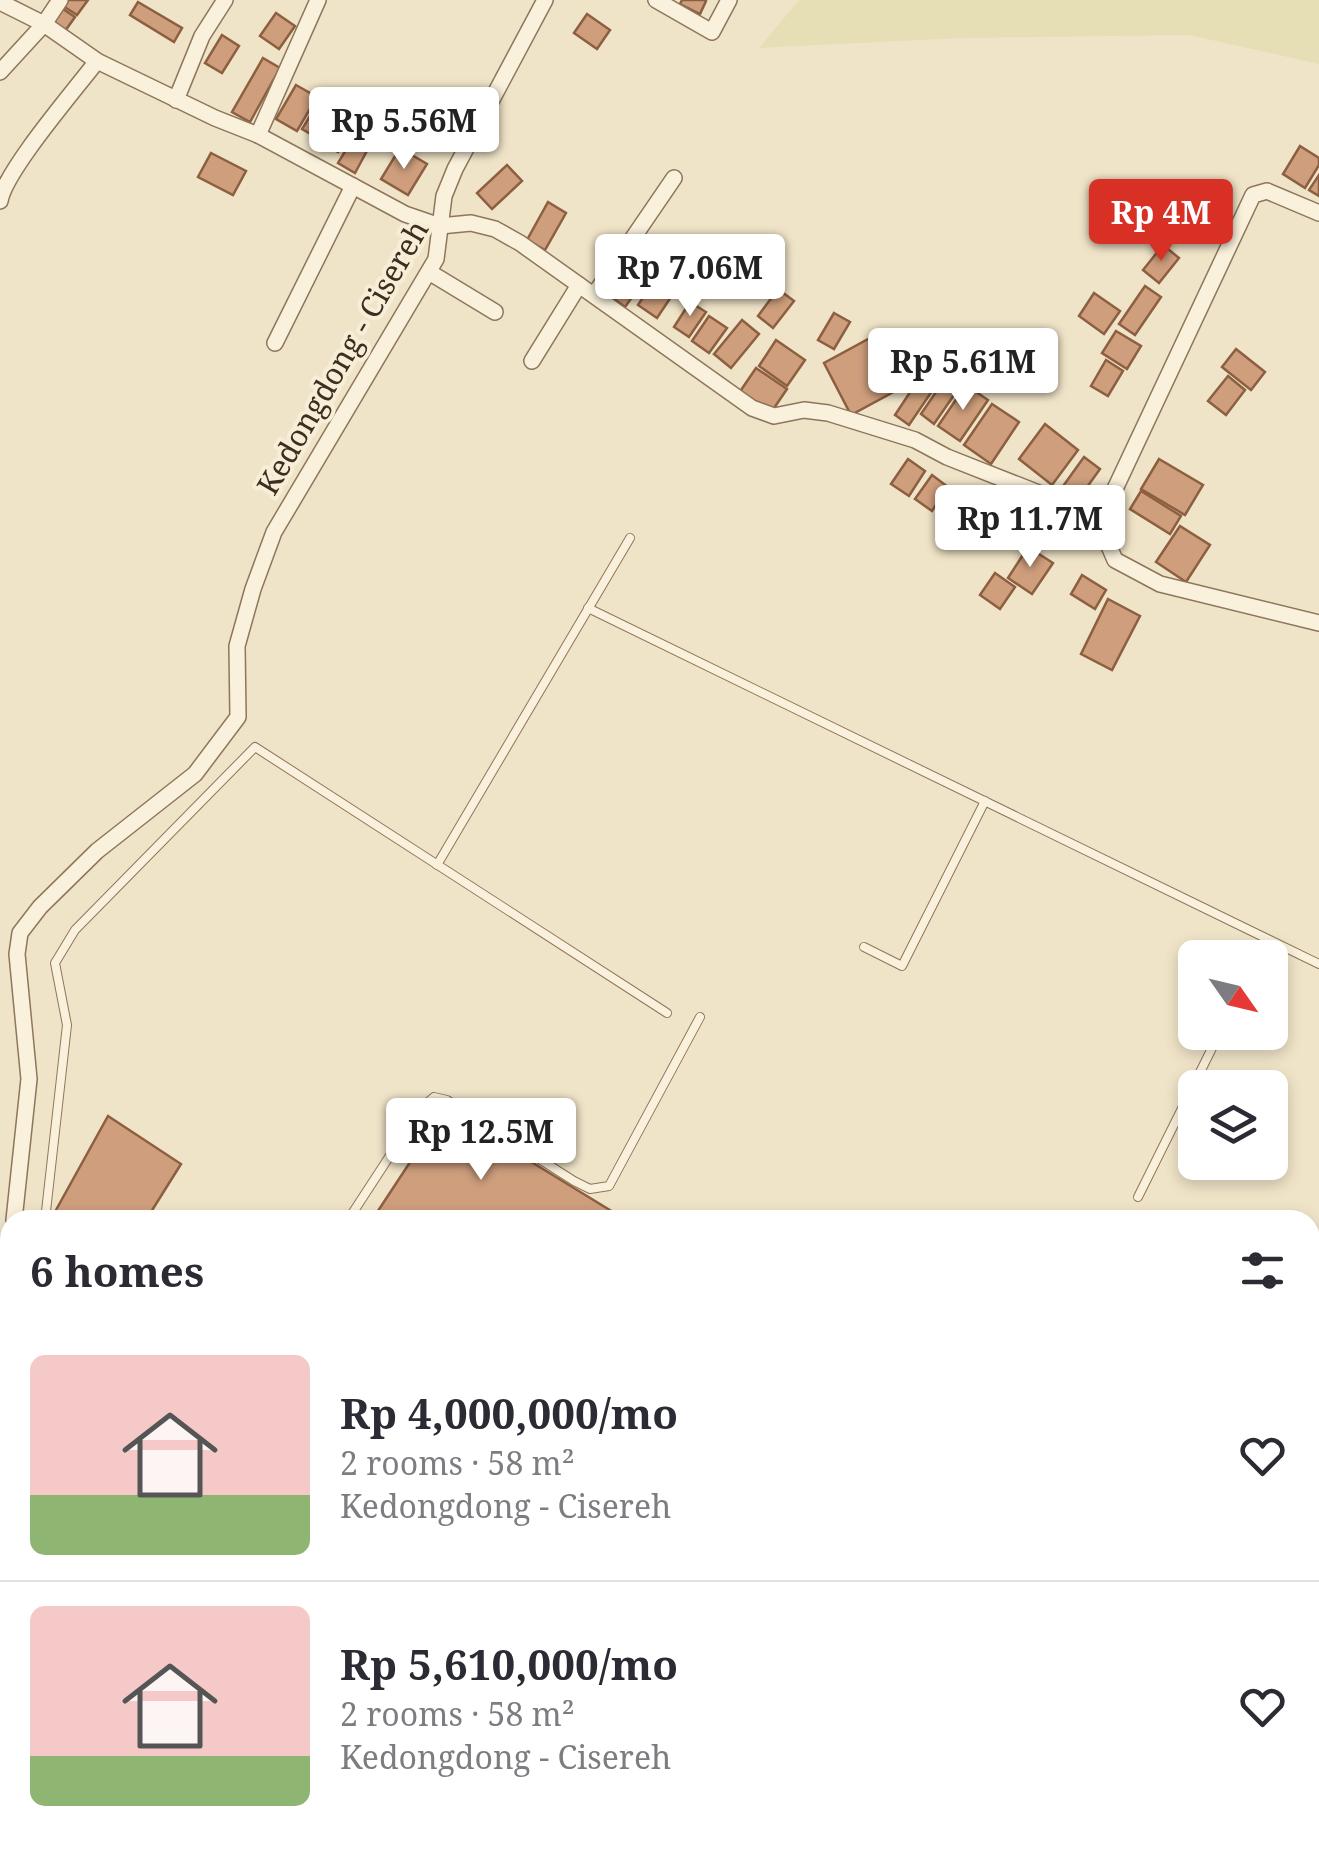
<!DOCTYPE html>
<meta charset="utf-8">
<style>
:root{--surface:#fff;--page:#f2f2f3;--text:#2b2b33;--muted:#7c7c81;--line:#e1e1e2;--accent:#d93025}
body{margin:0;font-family:"Noto Serif",serif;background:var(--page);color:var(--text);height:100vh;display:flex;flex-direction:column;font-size:38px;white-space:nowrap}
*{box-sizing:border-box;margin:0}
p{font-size:32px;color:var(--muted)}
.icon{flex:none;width:55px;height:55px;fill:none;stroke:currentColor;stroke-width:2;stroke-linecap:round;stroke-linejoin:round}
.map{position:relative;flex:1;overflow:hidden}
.side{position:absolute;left:0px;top:1210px;width:1320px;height:640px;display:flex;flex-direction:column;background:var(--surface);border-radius:30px 30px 0 0;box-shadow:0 5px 15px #0003}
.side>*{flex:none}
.needle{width:65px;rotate:124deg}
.tools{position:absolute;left:1178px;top:940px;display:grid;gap:20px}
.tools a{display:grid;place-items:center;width:110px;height:110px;border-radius:15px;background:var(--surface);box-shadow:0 5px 15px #0003;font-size:50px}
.price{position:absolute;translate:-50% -85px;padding:0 22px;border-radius:10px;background:#fff;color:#222;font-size:32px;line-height:65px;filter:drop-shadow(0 2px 5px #0008)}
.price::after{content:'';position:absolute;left:50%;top:60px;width:30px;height:22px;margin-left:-15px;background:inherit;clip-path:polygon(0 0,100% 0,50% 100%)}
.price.active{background:var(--accent);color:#fff}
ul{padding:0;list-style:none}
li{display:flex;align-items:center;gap:30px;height:250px;padding:0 30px}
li+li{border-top:2px solid var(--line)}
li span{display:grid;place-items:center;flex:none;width:280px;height:200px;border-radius:15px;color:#555}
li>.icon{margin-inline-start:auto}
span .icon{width:120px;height:120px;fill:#fffc;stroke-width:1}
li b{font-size:42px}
h2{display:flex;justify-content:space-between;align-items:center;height:120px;padding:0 30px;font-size:42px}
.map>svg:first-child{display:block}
.farmland{fill:#e6deb5}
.building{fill:#cf9f7d;stroke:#8d5f41;stroke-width:2.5}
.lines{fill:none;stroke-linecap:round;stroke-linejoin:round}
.lane-casing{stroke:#8d765c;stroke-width:10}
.street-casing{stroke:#8d765c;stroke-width:18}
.secondary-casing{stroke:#6f573f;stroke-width:25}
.lane{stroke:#faf1dc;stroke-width:8}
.street{stroke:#faf1dc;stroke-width:15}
.secondary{stroke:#faf1dc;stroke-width:22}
.labels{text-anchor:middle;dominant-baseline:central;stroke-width:8;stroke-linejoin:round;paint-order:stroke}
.street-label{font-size:30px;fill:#3d2e20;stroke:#f7eed8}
</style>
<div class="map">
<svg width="1319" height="1850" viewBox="0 0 1319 1850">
<rect width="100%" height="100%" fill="#f0e4c8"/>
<path class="farmland" d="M 799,0 L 1319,0 L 1319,64 L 1189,35 L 961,38 L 759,48 Z"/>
<g class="building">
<path d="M 68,0 L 88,0 L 77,15 L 63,6 Z"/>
<path d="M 682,0 L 705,0 L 706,1 L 700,14 L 680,4 Z"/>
<path d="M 138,2 L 182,28 L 174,42 L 130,15 Z"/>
<path d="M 63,9 L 75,17 L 63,34 L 51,25 Z"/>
<path d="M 276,13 L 295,26 L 279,49 L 260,36 Z"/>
<path d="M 587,14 L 610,30 L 597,49 L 574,33 Z"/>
<path d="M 222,35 L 239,46 L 222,73 L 205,63 Z"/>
<path d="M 263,58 L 280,68 L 250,122 L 232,112 Z"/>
<path d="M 296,85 L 317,97 L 297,131 L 276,119 Z"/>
<path d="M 315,108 L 329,116 L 316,137 L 302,129 Z"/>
<path d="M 335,111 L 355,123 L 338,152 L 318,140 Z"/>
<path d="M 353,138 L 369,147 L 355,173 L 338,163 Z"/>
<path d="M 1300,146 L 1319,158 L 1319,165 L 1305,188 L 1283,174 Z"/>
<path d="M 400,148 L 427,164 L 408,195 L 381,179 Z"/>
<path d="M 211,153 L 246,171 L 233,195 L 198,177 Z"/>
<path d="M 507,165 L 522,181 L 492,209 L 477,193 Z"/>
<path d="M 1319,175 L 1319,196 L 1309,190 Z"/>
<path d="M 548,202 L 566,213 L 545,250 L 527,240 Z"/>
<path d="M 1163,245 L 1179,258 L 1159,283 L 1143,270 Z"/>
<path d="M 627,253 L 651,271 L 625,307 L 600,288 Z"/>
<path d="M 654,281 L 673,294 L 657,318 L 638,305 Z"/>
<path d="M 1145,286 L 1161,297 L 1135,335 L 1119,324 Z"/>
<path d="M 778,289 L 794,301 L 773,328 L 758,316 Z"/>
<path d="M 1094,293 L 1120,311 L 1104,334 L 1079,316 Z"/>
<path d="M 690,302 L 706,312 L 689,337 L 674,327 Z"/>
<path d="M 834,313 L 850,322 L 834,349 L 818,340 Z"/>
<path d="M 709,316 L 727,328 L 709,353 L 692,341 Z"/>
<path d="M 742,320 L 759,334 L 731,368 L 714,354 Z"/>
<path d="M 883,331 L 910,383 L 851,415 L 824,363 Z"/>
<path d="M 1116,331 L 1141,346 L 1127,369 L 1102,353 Z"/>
<path d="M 776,340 L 805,360 L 787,386 L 759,366 Z"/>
<path d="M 1236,349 L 1265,372 L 1251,390 L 1222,367 Z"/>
<path d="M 1106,360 L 1123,371 L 1108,396 L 1091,386 Z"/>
<path d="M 930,362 L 945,372 L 909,425 L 895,415 Z"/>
<path d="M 756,368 L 787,389 L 770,414 L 739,393 Z"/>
<path d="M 949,373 L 963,382 L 934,424 L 921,414 Z"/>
<path d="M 1228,376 L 1245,390 L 1226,415 L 1208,401 Z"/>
<path d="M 966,385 L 988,400 L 960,441 L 938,426 Z"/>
<path d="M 992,404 L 1019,422 L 991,464 L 964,445 Z"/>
<path d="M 1045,424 L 1078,450 L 1052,485 L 1019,459 Z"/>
<path d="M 1084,457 L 1100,469 L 1077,501 L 1061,489 Z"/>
<path d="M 908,459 L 925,471 L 909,496 L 891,484 Z"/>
<path d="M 1159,459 L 1203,485 L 1185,515 L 1141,489 Z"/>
<path d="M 932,475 L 948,487 L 932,511 L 915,499 Z"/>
<path d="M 1141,491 L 1181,516 L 1170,534 L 1130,509 Z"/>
<path d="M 1180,526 L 1210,545 L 1186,582 L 1156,562 Z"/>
<path d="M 1028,547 L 1053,563 L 1032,594 L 1008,578 Z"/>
<path d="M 995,573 L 1015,587 L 1000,609 L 980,595 Z"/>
<path d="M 1082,575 L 1106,590 L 1095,609 L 1071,594 Z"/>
<path d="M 1108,599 L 1140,616 L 1112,670 L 1081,654 Z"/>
<path d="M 445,1109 L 626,1220 L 372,1220 Z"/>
<path d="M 108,1116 L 181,1164 L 146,1220 L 71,1220 L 56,1210 Z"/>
<path d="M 18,1840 L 39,1840 L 47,1850 L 6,1850 Z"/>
<path d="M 117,1840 L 130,1840 L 136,1850 L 109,1850 L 107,1846 Z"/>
<path d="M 427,1840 L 541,1840 L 556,1850 L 441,1850 Z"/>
<path d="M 541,1840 L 651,1840 L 665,1850 L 556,1850 Z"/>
<path d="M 687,1840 L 707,1840 L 700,1850 Z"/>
</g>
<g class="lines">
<g class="lane-casing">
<g id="lane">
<path d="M 588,608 L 1319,964"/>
<path d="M 437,865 L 630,538"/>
<path d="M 864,947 L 902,966 L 985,801"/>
<path d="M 1258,958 L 1267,939"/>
<path d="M 1138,1197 L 1220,1032"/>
<path d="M 45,1220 L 67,1025 L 55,963 L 75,930 L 255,747 L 667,1013"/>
<path d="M 348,1220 L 421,1108 L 434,1097 L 447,1100 L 574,1181 L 590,1189 L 609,1186 L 700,1017"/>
</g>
</g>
<g class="street-casing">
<g id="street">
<path d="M 656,0 L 712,32 L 729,0"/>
<path d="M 0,2 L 44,24 L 97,61 L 215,118 L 258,135 L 405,214 L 440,226 L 471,223 L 495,229 L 520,243 L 752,408 L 774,416 L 804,410 L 828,413 L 915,440 L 947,457 L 1079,509 L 1099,523 L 1253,195 L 1267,191 L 1319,213"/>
<path d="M 0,72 L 44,24 L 60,0"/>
<path d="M 176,100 L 202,36 L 225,0"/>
<path d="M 258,135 L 318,0"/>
<path d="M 0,201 C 5,171 75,90 97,61"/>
<path d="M 429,272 L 495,312"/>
<path d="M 594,295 L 674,178"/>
<path d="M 275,343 L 353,186"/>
<path d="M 532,361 L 579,285"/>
<path d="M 1099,523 L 1115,560 L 1160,584 L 1319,623"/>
<path d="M 14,1220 L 29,1079 L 17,954 L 20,933 L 40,907 L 97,851 L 195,774 L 238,717 L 237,646 L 253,589 L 274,532 L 436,259 L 444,196 L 455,169 L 545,0"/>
<path d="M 10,1247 L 6,1330 L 10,1370"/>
<path d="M 1310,1644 L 1319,1623"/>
<path d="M 0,1734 L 10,1719"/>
<path d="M 0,1842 L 10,1833"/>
<path d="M 149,1850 L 158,1840"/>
<path d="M 1221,1850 L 1226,1840"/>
</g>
</g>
<g class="secondary-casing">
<g id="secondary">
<path d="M 0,1735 L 10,1749"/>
<path d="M 73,1840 L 80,1850"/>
</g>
</g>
<use href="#lane" class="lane"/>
<use href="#street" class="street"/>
<use href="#secondary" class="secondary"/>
</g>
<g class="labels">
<g class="street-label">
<text transform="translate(342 357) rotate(-60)">Kedongdong - Cisereh</text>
</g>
</g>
</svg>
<div class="tools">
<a><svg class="needle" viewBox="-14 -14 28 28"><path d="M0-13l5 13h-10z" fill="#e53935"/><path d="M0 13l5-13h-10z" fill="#7c7c81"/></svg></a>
<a><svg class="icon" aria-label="layers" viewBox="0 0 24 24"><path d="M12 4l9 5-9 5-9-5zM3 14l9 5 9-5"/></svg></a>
</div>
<b class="price" style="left:404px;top:172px">Rp 5.56M</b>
<b class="price active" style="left:1161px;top:264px">Rp 4M</b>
<b class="price" style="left:690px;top:319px">Rp 7.06M</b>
<b class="price" style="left:963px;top:413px">Rp 5.61M</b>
<b class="price" style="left:1030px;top:570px">Rp 11.7M</b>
<b class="price" style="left:481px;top:1183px">Rp 12.5M</b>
<section class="side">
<h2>6 homes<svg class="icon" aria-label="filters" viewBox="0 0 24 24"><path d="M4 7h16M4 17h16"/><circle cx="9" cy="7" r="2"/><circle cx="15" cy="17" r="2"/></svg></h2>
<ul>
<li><span style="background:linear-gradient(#f6c9c9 70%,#8fb573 0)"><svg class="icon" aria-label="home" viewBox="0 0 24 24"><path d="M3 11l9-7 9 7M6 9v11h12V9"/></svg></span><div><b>Rp 4,000,000/mo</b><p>2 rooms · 58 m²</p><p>Kedongdong - Cisereh</p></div><svg class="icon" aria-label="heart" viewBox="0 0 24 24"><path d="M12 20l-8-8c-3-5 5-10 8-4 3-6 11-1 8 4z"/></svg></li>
<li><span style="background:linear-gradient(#f6c9c9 75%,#8fb573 0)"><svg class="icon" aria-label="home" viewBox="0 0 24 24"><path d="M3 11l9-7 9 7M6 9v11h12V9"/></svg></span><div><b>Rp 5,610,000/mo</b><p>2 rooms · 58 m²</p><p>Kedongdong - Cisereh</p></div><svg class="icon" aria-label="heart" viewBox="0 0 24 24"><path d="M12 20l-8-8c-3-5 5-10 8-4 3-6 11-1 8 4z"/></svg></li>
</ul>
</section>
</div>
